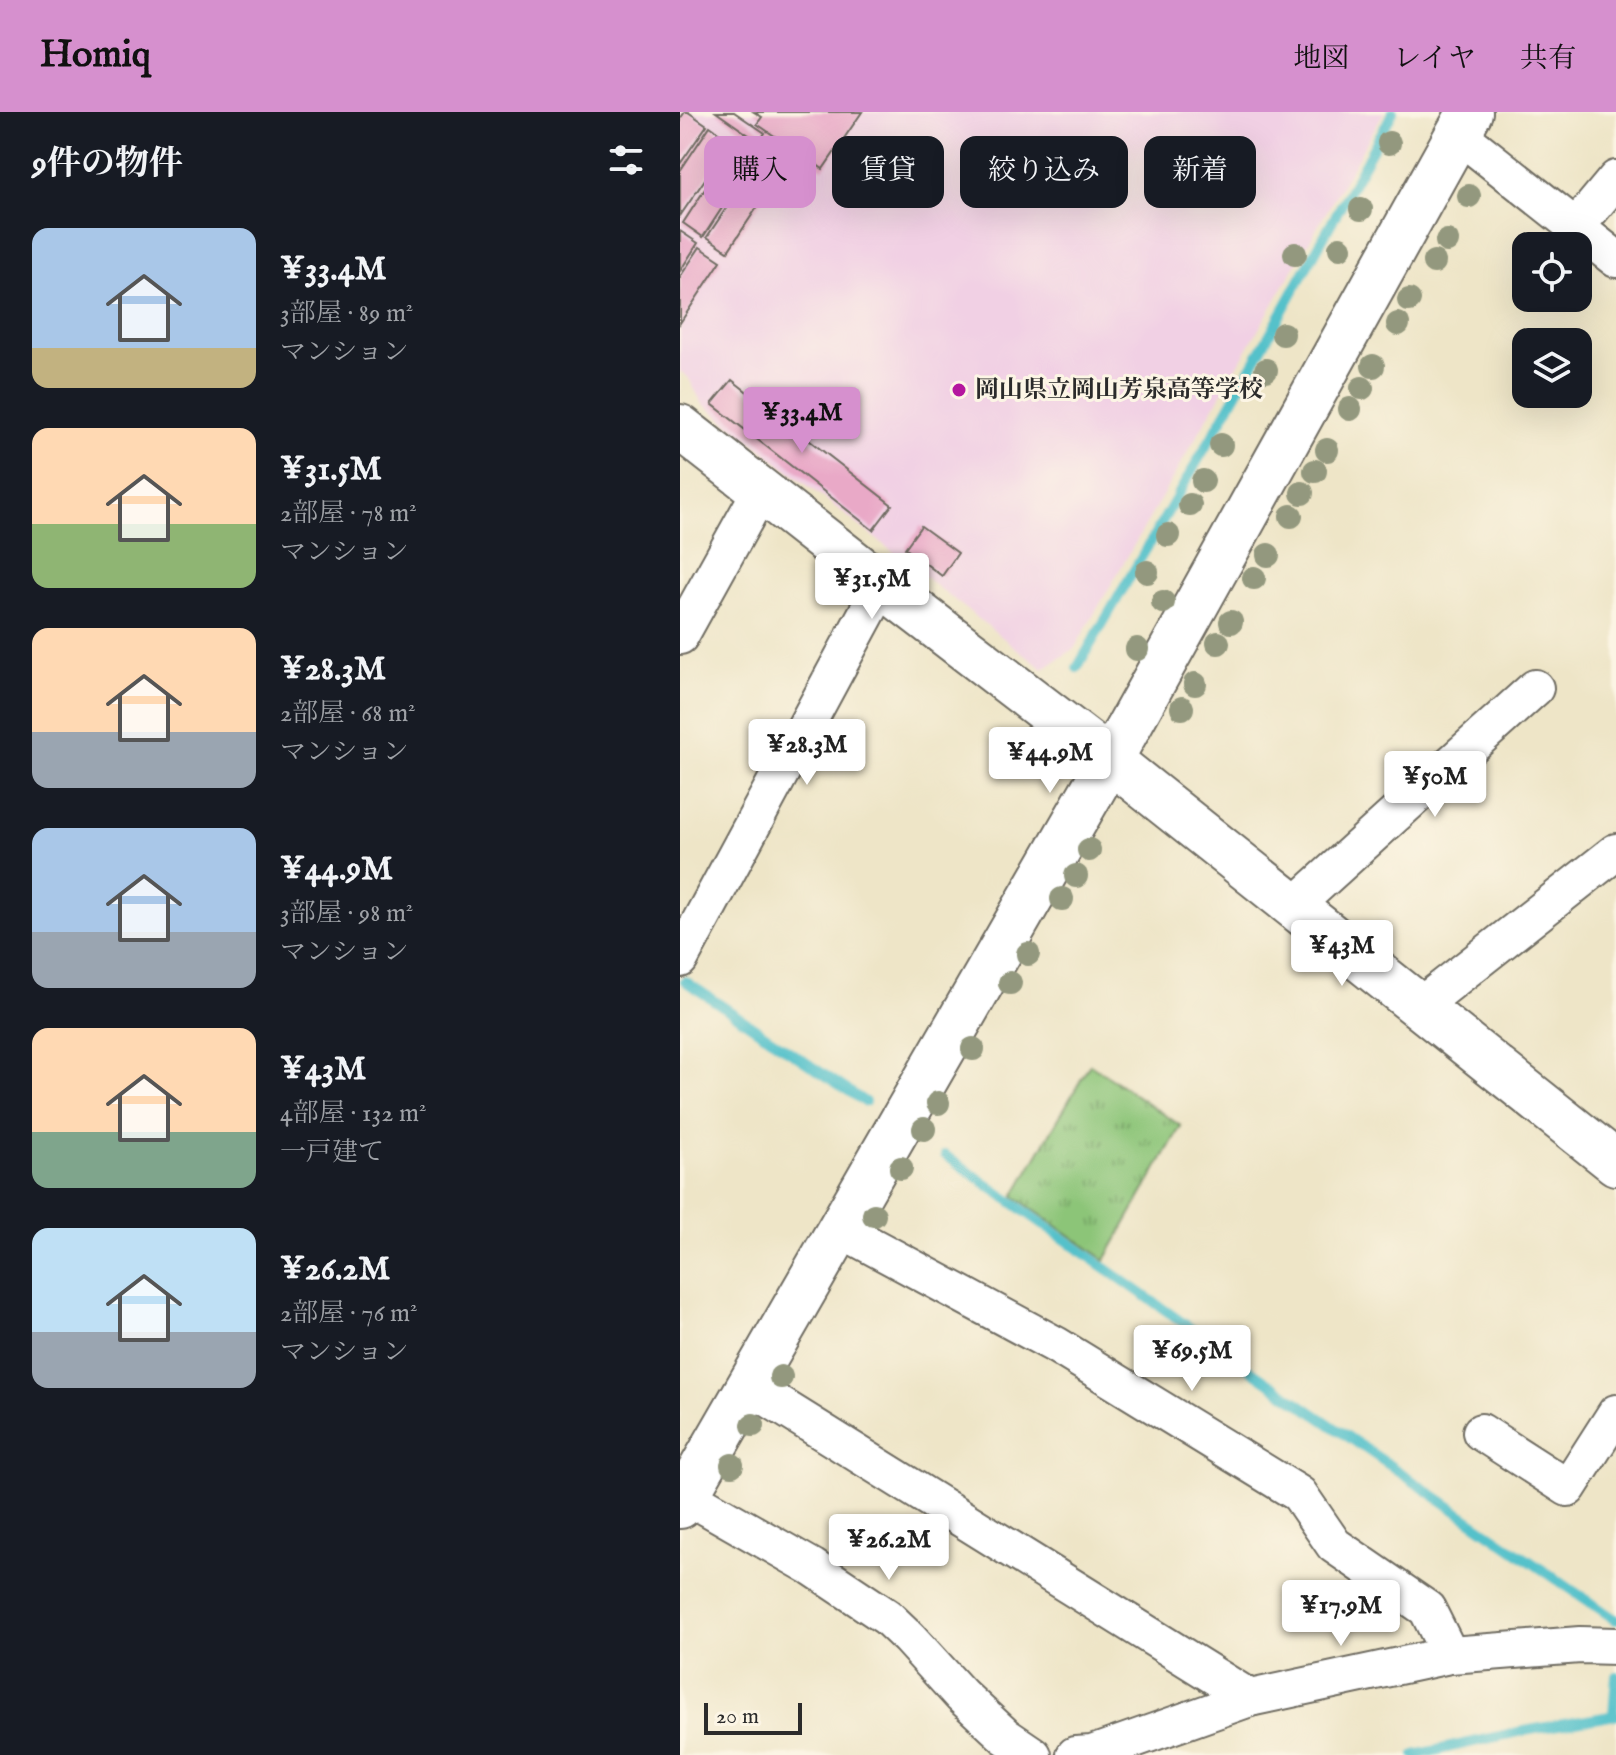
<!DOCTYPE html>
<html lang="ja">
<meta charset="utf-8">
<style>
:root{--surface:#171b24;--page:#20242c;--text:#f1f3f6;--muted:#9ea1a6;--accent:#d690ce}
body{margin:0;font-family:"IM FELL English","Noto Serif JP",serif;background:var(--page);color:var(--text);height:100vh;display:flex;flex-direction:column;font-size:30px;white-space:nowrap}
*{box-sizing:border-box;margin:0}
p{font-size:26px;color:var(--muted)}
.icon{flex:none;width:44px;height:44px;fill:none;stroke:currentColor;stroke-width:2;stroke-linecap:round;stroke-linejoin:round}
.map{position:relative;flex:1;overflow:hidden}
.side{display:flex;flex-direction:column;background:var(--surface);width:680px}
.side>*{flex:none}
.guide{position:absolute;left:24px;top:24px;width:760px;height:72px;display:flex;gap:16px}
.controls{position:absolute;left:832px;top:120px;display:grid;gap:16px}
.controls a{display:grid;place-items:center;width:80px;height:80px;border-radius:16px;background:var(--surface);box-shadow:0 8px 32px #0002;font-size:40px}
.scale{position:absolute;left:24px;bottom:20px;width:98px;box-sizing:border-box;padding-left:8px;border:4px solid #2b2b2b;border-top:0;font-size:22px;line-height:28px;white-space:nowrap;color:#2b2b2b;-webkit-text-stroke:6px #fcf5e5;paint-order:stroke}
.price{position:absolute;translate:-50% -68px;padding:0 18px;border-radius:8px;background:#fff;color:#222;font-size:26px;line-height:52px;filter:drop-shadow(0 2px 4px #0008)}
.price::after{content:'';position:absolute;left:50%;top:48px;width:24px;height:18px;margin-left:-12px;background:inherit;clip-path:polygon(0 0,100% 0,50% 100%)}
.price.on{background:var(--accent);color:#111}
ul{padding:0;list-style:none}
li{display:flex;align-items:center;gap:24px;height:200px;padding:0 32px}
li span{display:grid;place-items:center;flex:none;width:224px;height:160px;border-radius:16px;color:#555}
li>.icon{margin-inline-start:auto}
span .icon{width:96px;height:96px;fill:#fffc;stroke-width:1}
li b{font-size:34px}
h2{display:flex;justify-content:space-between;align-items:center;height:96px;padding:0 32px;font-size:34px}
.chip{padding:0 28px;border-radius:16px;background:var(--surface);box-shadow:0 8px 32px #0002;font-size:28px;line-height:72px}
.chip.on{background:var(--accent);color:#111}
header{display:flex;align-items:center;gap:48px;box-sizing:border-box;height:112px;padding:0 40px;background:var(--accent);color:#111}
header strong{font-size:38px}
nav{display:flex;gap:44px;margin-inline-start:auto;font-size:28px}
main{display:flex;flex:1;min-height:0}
.map>svg:first-child{display:block}
.built{fill:#f1d0e4}
.grass{fill:url(#grass-tufts);stroke:#5c7852;stroke-width:2}
.lines{fill:none;stroke-linecap:round;stroke-linejoin:round}
.stream{stroke:#54c1ca;stroke-width:10}
.building{fill:#e9a9c7}
.street-casing{stroke:#6f6c62;stroke-width:40}
.secondary-casing{stroke:#6f6c62;stroke-width:48}
.street{stroke:#fff;stroke-width:36}
.secondary{stroke:#fff;stroke-width:44}
.tree{fill:#93987e}
.poi-dot{fill:#b5179e;stroke:#fcf5e5;stroke-width:3}
.labels{text-anchor:middle;dominant-baseline:central;stroke-width:6;stroke-linejoin:round;paint-order:stroke}
.poi-label{font-size:24px;font-weight:bold;fill:#2b2b2b;stroke:#fcf5e5;text-anchor:start}
</style>
<header>
<strong>Homiq</strong>
<nav><a>地図</a><a>レイヤ</a><a>共有</a></nav>
</header>
<main>
<section class="side">
<h2>9件の物件<svg class="icon" aria-label="filters" viewBox="0 0 24 24"><path d="M4 7h16M4 17h16"/><circle cx="9" cy="7" r="2"/><circle cx="15" cy="17" r="2"/></svg></h2>
<ul>
<li><span style="background:linear-gradient(#a9c7e8 75%,#c2b280 0)"><svg class="icon" aria-label="home" viewBox="0 0 24 24"><path d="M3 11l9-7 9 7M6 9v11h12V9"/></svg></span><div><b>¥33.4M</b><p>3部屋 · 89 m²</p><p>マンション</p></div></li>
<li><span style="background:linear-gradient(#ffd9b3 60%,#8fb573 0)"><svg class="icon" aria-label="home" viewBox="0 0 24 24"><path d="M3 11l9-7 9 7M6 9v11h12V9"/></svg></span><div><b>¥31.5M</b><p>2部屋 · 78 m²</p><p>マンション</p></div></li>
<li><span style="background:linear-gradient(#ffd9b3 65%,#9aa5b1 0)"><svg class="icon" aria-label="home" viewBox="0 0 24 24"><path d="M3 11l9-7 9 7M6 9v11h12V9"/></svg></span><div><b>¥28.3M</b><p>2部屋 · 68 m²</p><p>マンション</p></div></li>
<li><span style="background:linear-gradient(#a9c7e8 65%,#9aa5b1 0)"><svg class="icon" aria-label="home" viewBox="0 0 24 24"><path d="M3 11l9-7 9 7M6 9v11h12V9"/></svg></span><div><b>¥44.9M</b><p>3部屋 · 98 m²</p><p>マンション</p></div></li>
<li><span style="background:linear-gradient(#ffd9b3 65%,#7fa58c 0)"><svg class="icon" aria-label="home" viewBox="0 0 24 24"><path d="M3 11l9-7 9 7M6 9v11h12V9"/></svg></span><div><b>¥43M</b><p>4部屋 · 132 m²</p><p>一戸建て</p></div></li>
<li><span style="background:linear-gradient(#bfe0f5 65%,#9aa5b1 0)"><svg class="icon" aria-label="home" viewBox="0 0 24 24"><path d="M3 11l9-7 9 7M6 9v11h12V9"/></svg></span><div><b>¥26.2M</b><p>2部屋 · 76 m²</p><p>マンション</p></div></li>
</ul>
</section>
<div class="map">
<svg width="936" height="1643" viewBox="0 0 936 1643">
<defs>
<pattern id="grass-tufts" width="24" height="20" patternUnits="userSpaceOnUse" patternTransform="scale(2)"><rect width="24" height="20" fill="#8cc578"/><path d="M3 7l-1-3M5 7V3M7 7l1-3M15 17l-1-3M17 17v-4M19 17l1-3" fill="none" stroke="#73a063"/></pattern>
</defs>
<rect width="100%" height="100%" fill="#fcf5e5"/>
<filter id="ink" filterUnits="userSpaceOnUse"><feTurbulence type="fractalNoise" baseFrequency=".0125" numOctaves="2"/><feDisplacementMap in="SourceGraphic" scale="16" xChannelSelector="R" yChannelSelector="G"/><feConvolveMatrix kernelMatrix="1 2 1 2 8 2 1 2 1" color-interpolation-filters="sRGB"/></filter>
<filter id="wash" filterUnits="userSpaceOnUse"><feTurbulence type="fractalNoise" baseFrequency=".006" numOctaves="4" result="noise"/><feDisplacementMap in="SourceGraphic" scale="32" xChannelSelector="R" yChannelSelector="G"/><feGaussianBlur stdDeviation="1.8" result="paint"/><feColorMatrix in="noise" values="0 0 0 0 0 0 0 0 0 0 0 0 0 0 0 0 0 1.4 0 .05"/><feComposite in="paint" operator="in"/></filter>
<g filter="url(#wash)">
<rect width="100%" height="100%" fill="#eee5c7"/>
<path class="built" d="M 0,0 L 704,0 L 394,537 L 363,557 L 22,291 L 8,265 L 0,259 Z"/>
<path class="grass" d="M 410,952 L 501,1014 L 425,1148 L 334,1084 Z"/>
<g class="lines">
<g class="stream">
<path d="M 397,556 L 552,290 L 713,0"/>
<path d="M 5,869 L 185,990"/>
<path d="M 265,1043 L 563,1253 L 936,1508"/>
<path d="M 933,1603 L 936,1564"/>
<path d="M 735,1643 L 838,1620 L 936,1603"/>
</g>
</g>
<g id="blocks">
<g class="building">
<path d="M 5,0 L 8,0 L 27,13 L 0,52 L 0,7 Z"/>
<path d="M 36,0 L 54,0 L 85,21 L 79,30 Z"/>
<path d="M 74,0 L 182,0 L 143,57 L 77,12 L 82,5 Z"/>
<path d="M 30,14 L 51,29 L 0,104 L 0,59 Z"/>
<path d="M 55,31 L 76,44 L 23,125 L 3,111 Z"/>
<path d="M 79,47 L 100,61 L 48,139 L 27,125 Z"/>
<path d="M 0,119 L 18,131 L 0,159 Z"/>
<path d="M 20,135 L 41,149 L 0,211 L 0,165 Z"/>
<path d="M 52,268 L 212,393 L 193,418 L 32,292 Z"/>
<path d="M 241,414 L 278,441 L 262,464 L 225,436 Z"/>
</g>
</g>
</g>
<g filter="url(#ink)">
<use href="#blocks" fill-opacity="0" stroke="#6f6c62" stroke-width="2"/>
<g class="lines">
<g class="street-casing">
<g id="street">
<path d="M 778,22 L 936,147"/>
<path d="M 896,115 L 936,67"/>
<path d="M 0,524 L 81,378"/>
<path d="M 614,794 L 855,576"/>
<path d="M 0,847 L 202,473"/>
<path d="M 740,894 L 936,740"/>
<path d="M 160,1117 L 376,1233 L 619,1382 L 654,1433 L 747,1497 L 770,1543"/>
<path d="M 69,1274 L 570,1586"/>
<path d="M 801,1320 L 888,1376 L 936,1301"/>
<path d="M 6,1383 L 132,1455 L 207,1505 L 229,1526 L 281,1583 L 325,1624 L 353,1643"/>
<path d="M 395,1643 L 412,1642 L 570,1586 L 770,1543 L 900,1533 L 936,1534"/>
</g>
</g>
<g class="secondary-casing">
<g id="secondary">
<path d="M 0,315 L 202,473 L 430,648 L 936,1051"/>
<path d="M 0,1394 L 430,648 L 790,0"/>
</g>
</g>
<use href="#street" class="street"/>
<use href="#secondary" class="secondary"/>
</g>
<g class="tree">
<circle cx="709" cy="31" r="12"/>
<circle cx="789" cy="84" r="12"/>
<circle cx="681" cy="97" r="12"/>
<circle cx="767" cy="129" r="12"/>
<circle cx="660" cy="136" r="12"/>
<circle cx="615" cy="142" r="12"/>
<circle cx="754" cy="150" r="12"/>
<circle cx="729" cy="188" r="12"/>
<circle cx="718" cy="212" r="12"/>
<circle cx="603" cy="222" r="12"/>
<circle cx="693" cy="254" r="12"/>
<circle cx="586" cy="258" r="12"/>
<circle cx="682" cy="276" r="12"/>
<circle cx="670" cy="297" r="12"/>
<circle cx="541" cy="333" r="12"/>
<circle cx="647" cy="338" r="12"/>
<circle cx="635" cy="359" r="12"/>
<circle cx="523" cy="369" r="12"/>
<circle cx="622" cy="381" r="12"/>
<circle cx="510" cy="393" r="12"/>
<circle cx="611" cy="404" r="12"/>
<circle cx="488" cy="423" r="12"/>
<circle cx="588" cy="443" r="12"/>
<circle cx="467" cy="460" r="12"/>
<circle cx="574" cy="466" r="12"/>
<circle cx="483" cy="490" r="12"/>
<circle cx="551" cy="510" r="12"/>
<circle cx="538" cy="531" r="12"/>
<circle cx="457" cy="537" r="12"/>
<circle cx="515" cy="572" r="12"/>
<circle cx="502" cy="596" r="12"/>
<circle cx="409" cy="738" r="12"/>
<circle cx="396" cy="764" r="12"/>
<circle cx="382" cy="787" r="12"/>
<circle cx="348" cy="842" r="12"/>
<circle cx="330" cy="871" r="12"/>
<circle cx="293" cy="937" r="12"/>
<circle cx="258" cy="991" r="12"/>
<circle cx="244" cy="1017" r="12"/>
<circle cx="221" cy="1056" r="12"/>
<circle cx="194" cy="1103" r="12"/>
<circle cx="101" cy="1265" r="12"/>
<circle cx="73" cy="1313" r="12"/>
<circle cx="52" cy="1353" r="12"/>
</g>
</g>
<circle class="poi-dot" cx="279" cy="278" r="8"/>
<g class="labels">
<g class="poi-label">
<text x="295" y="278">岡山県立岡山芳泉高等学校</text>
</g>
</g>
</svg>
<div class="controls">
<a><svg class="icon" aria-label="locate" viewBox="0 0 24 24"><circle cx="12" cy="12" r="6"/><path d="M12 2v4M12 18v4M2 12h4M18 12h4"/></svg></a>
<a><svg class="icon" aria-label="layers" viewBox="0 0 24 24"><path d="M12 4l9 5-9 5-9-5zM3 14l9 5 9-5"/></svg></a>
</div>
<div class="scale">20 m</div>
<b class="price on" style="left:122px;top:343px">¥33.4M</b>
<b class="price" style="left:192px;top:509px">¥31.5M</b>
<b class="price" style="left:127px;top:675px">¥28.3M</b>
<b class="price" style="left:370px;top:683px">¥44.9M</b>
<b class="price" style="left:755px;top:707px">¥50M</b>
<b class="price" style="left:662px;top:876px">¥43M</b>
<b class="price" style="left:512px;top:1281px">¥69.5M</b>
<b class="price" style="left:209px;top:1470px">¥26.2M</b>
<b class="price" style="left:661px;top:1536px">¥17.9M</b>
<div class="guide">
<a class="chip on">購入</a>
<a class="chip">賃貸</a>
<a class="chip">絞り込み</a>
<a class="chip">新着</a>
</div>
</div>
</main>
